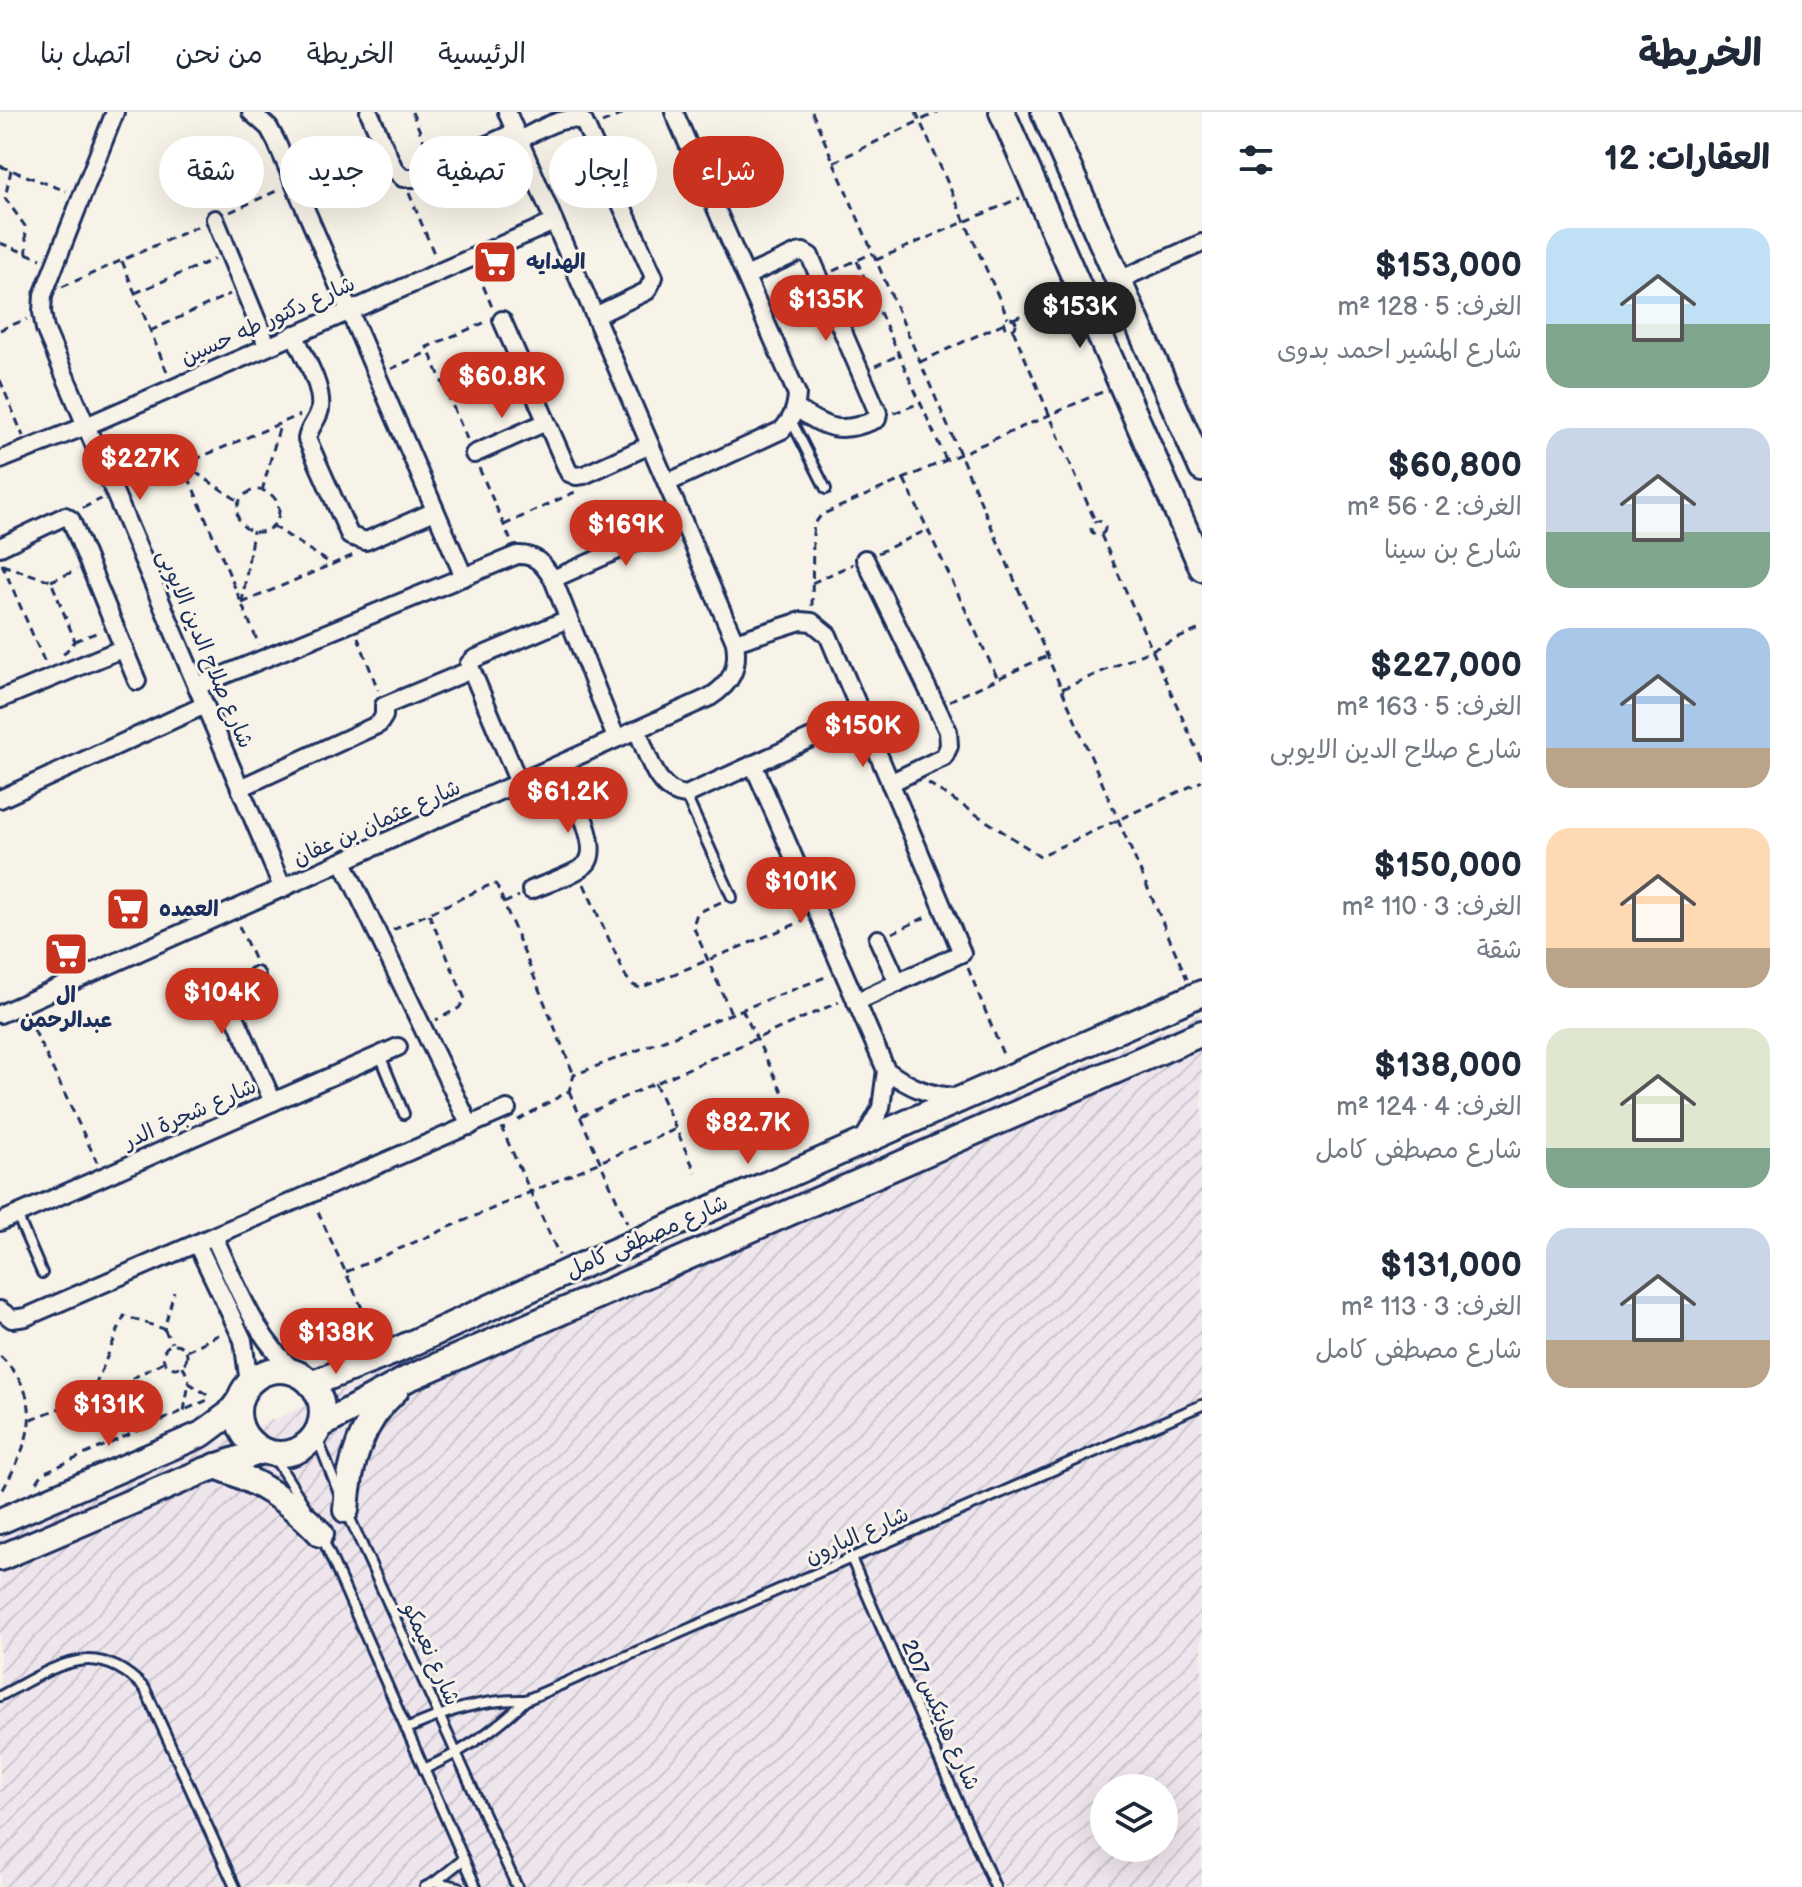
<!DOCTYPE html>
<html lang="ar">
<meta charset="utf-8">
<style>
:root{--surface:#fff;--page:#f6f6f7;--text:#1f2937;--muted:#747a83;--line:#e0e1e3;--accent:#c8321e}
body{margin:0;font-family:"Balsamiq Sans","Playpen Sans Arabic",sans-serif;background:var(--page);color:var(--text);direction:rtl;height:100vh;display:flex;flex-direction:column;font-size:30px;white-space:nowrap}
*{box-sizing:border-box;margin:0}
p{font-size:26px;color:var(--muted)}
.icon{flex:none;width:44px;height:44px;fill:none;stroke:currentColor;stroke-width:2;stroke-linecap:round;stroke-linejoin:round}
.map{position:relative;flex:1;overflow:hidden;direction:ltr}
.panel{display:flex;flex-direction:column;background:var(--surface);width:600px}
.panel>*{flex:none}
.top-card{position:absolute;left:24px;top:24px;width:760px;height:72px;direction:rtl;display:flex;gap:16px}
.fabs{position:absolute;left:1090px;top:1662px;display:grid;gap:16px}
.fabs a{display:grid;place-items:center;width:88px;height:88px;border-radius:50%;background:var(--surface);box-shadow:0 8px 32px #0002;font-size:40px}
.price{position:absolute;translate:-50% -68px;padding:0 18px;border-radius:28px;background:var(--accent);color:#fff;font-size:26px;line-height:52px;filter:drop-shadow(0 2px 4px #0008)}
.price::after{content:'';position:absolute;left:50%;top:48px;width:24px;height:18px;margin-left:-12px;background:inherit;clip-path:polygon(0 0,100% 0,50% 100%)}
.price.selected{background:#222;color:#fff}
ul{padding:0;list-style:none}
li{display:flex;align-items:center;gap:24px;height:200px;padding:0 32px}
li span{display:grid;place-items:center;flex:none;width:224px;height:160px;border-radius:24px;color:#555}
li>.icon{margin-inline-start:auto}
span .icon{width:96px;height:96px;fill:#fffc;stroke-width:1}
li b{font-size:34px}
h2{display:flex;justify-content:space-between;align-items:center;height:96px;padding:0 32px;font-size:34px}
.pill{padding:0 28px;border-radius:36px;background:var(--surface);box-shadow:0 8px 32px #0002;font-size:28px;line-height:72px}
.pill.selected{background:var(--accent);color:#fff}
header{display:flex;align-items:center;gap:48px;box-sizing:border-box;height:112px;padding:0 40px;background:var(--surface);border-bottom:2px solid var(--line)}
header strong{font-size:38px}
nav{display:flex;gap:44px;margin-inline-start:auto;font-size:28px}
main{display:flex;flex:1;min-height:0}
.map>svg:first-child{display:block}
.industrial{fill:url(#industrial-furrows);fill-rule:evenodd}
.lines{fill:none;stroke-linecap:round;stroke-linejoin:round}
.lane-casing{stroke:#1b2f5e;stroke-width:14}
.street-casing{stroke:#1b2f5e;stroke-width:22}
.secondary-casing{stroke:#1b2f5e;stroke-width:30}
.path{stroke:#1b2f5e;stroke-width:3;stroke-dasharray:8 6;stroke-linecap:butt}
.lane{stroke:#f7f3e8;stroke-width:8}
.street{stroke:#f7f3e8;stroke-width:16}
.secondary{stroke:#f7f3e8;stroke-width:24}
.labels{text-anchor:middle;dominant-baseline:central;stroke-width:6;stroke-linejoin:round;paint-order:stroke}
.poi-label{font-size:22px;font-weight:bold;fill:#1b2f5e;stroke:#f7f3e8;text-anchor:start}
.street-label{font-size:22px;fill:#1b2f5e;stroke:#f7f3e8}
</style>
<header>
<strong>الخريطة</strong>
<nav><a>الرئيسية</a><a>الخريطة</a><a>من نحن</a><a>اتصل بنا</a></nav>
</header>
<main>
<section class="panel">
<h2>العقارات: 12<svg class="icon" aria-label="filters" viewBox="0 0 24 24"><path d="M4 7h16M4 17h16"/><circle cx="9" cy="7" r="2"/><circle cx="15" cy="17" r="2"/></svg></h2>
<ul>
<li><span style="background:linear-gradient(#bfe0f5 60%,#7fa58c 0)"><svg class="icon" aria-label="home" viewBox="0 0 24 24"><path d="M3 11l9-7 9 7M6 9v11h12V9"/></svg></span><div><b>$153,000</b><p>الغرف: 5 · 128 m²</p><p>شارع المشير احمد بدوى</p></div></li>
<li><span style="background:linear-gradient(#c9d6e8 65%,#7fa58c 0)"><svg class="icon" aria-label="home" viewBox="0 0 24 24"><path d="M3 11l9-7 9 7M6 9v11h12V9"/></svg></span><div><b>$60,800</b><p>الغرف: 2 · 56 m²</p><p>شارع بن سينا</p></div></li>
<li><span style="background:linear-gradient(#a9c7e8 75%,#b9a48a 0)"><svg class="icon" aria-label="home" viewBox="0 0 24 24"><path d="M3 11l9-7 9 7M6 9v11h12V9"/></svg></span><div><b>$227,000</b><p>الغرف: 5 · 163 m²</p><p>شارع صلاح الدين الايوبى</p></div></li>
<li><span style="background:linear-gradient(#ffd9b3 75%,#b9a48a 0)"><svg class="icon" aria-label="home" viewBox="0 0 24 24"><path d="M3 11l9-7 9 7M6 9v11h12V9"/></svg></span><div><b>$150,000</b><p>الغرف: 3 · 110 m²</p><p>شقة</p></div></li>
<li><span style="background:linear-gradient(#dfe7d0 75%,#7fa58c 0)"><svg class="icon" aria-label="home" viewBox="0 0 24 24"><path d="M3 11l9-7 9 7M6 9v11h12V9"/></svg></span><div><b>$138,000</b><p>الغرف: 4 · 124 m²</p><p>شارع مصطفى كامل</p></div></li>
<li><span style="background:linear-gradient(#c9d6e8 70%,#b9a48a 0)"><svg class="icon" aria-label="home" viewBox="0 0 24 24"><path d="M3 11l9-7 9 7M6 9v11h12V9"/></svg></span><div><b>$131,000</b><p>الغرف: 3 · 113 m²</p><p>شارع مصطفى كامل</p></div></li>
</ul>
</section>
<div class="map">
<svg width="1202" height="1775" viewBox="0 0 1202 1775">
<defs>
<pattern id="industrial-furrows" width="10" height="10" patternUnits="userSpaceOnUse" patternTransform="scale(2)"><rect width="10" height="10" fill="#efe6ed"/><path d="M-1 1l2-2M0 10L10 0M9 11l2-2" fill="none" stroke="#ccc6ce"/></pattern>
</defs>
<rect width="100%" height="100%" fill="#f7f3e8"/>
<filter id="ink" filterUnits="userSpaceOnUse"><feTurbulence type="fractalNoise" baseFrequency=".0125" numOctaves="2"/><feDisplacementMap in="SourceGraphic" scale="16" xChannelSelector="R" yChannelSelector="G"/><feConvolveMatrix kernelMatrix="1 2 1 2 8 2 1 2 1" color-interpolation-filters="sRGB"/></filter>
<g filter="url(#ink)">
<path class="industrial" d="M 1202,901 L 1202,1775 L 0,1775 L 0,1420 L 291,1300 ZM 1104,1676 L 1164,1676 L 1164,1736 L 1104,1736 Z"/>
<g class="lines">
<g class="lane-casing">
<g id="lane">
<path d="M 791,308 L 826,377"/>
<path d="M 686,684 L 732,785"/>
<path d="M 380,943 L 404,1002"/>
<path d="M 17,1103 L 42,1161"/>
<path d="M 316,1323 L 340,1384"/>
<path d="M 272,1342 L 306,1396"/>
<path d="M 347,1400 L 517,1775"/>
<path d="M 322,1425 L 476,1775"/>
<path d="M 851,1446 L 995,1775"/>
<path d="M 0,1584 C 54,1556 94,1523 145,1577 L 235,1775"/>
<path d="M 406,1617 C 449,1599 479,1587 526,1588"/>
<path d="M 424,1657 C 463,1640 495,1618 526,1588 L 1202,1293"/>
<path d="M 435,1770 L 459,1775"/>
<path d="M 425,1775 L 435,1770 L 464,1747"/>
</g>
</g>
<g class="street-casing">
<g id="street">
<path d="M 115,0 L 43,183 L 42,200 L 45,217 L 283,777"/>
<path d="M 251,0 L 269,16 L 276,29 L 464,465"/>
<path d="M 369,0 L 394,57 L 403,66 L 415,66 L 515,20"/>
<path d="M 519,28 C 538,19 565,0 584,10 L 654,165 L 647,179 L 595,204"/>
<path d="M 215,107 L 267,233"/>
<path d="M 746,164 L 797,141 L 803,140 L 810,144 L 878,301 L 877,307 C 841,323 827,317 796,296"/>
<path d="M 1119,168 L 1202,131"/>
<path d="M 502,208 L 569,361 L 576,364 L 584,363 L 650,333"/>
<path d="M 294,222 C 303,243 323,273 320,297 C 318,308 309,315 307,327 L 350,424 L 366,429 L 435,399"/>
<path d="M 474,342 L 546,310"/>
<path d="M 0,348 L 86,314 L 554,110"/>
<path d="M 667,371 L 782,318 C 792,307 796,298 797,282 L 674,0"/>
<path d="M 0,435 L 65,404 L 71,408 L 137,569"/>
<path d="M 865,447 L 948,619 L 949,634 L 944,645 L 890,671"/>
<path d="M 553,467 L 683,409"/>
<path d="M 735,530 L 801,509 L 812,510 L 828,523 L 962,841 L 856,890"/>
<path d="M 197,574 L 517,443 C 536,442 543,452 553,467 L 616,626"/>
<path d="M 0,587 L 124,536"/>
<path d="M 637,618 C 648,642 656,681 686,683 L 862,603"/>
<path d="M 753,652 L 886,958 L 881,996 L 862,1030"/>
<path d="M 519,671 L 469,552 L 474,547 L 568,507"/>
<path d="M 240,676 L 379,612 L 384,604 L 384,594 L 471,558"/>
<path d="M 0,687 L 205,593"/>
<path d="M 343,750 L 470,1014"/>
<path d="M 531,778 C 545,772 579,761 587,751 C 602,732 568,673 559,653"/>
<path d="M 878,827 L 898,871"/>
<path d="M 256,864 L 235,892 L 235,904 L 273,990"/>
<path d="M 0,902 L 710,585 C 732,571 739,556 735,530 L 507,0"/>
<path d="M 886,958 C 909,975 931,985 960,985"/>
<path d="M 0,1110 L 398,935"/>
<path d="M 214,1125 C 237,1173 255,1227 297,1261"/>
<path d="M 197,1132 L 243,1228 L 249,1271"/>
<path d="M 0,1198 L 12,1207 L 26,1205 L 507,997"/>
</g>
</g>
<g class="secondary-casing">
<g id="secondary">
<path d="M 1002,0 L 1202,456"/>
<path d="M 1044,0 L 1202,357"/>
<circle cx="280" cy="1300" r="42"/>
<path d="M 311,1272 L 393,1240 L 567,1160 L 1202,881"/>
<path d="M 320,1314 L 407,1267 L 1202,921"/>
<path d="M 216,1354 C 258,1369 290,1389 321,1422"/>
<path d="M 346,1398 C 349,1351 361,1310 396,1278"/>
<path d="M 0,1409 L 202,1322 L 229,1302 L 239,1289"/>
<path d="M 0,1446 L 206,1358 L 262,1339"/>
</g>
</g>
<g class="path">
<path d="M 412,0 L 430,44"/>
<path d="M 812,0 L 1187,867"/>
<path d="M 916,0 L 1008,206"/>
<path d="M 602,11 L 627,0"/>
<path d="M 834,50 L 938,0"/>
<path d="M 0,54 L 66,79"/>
<path d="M 11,58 L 5,86 L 25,114 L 27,142"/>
<path d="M 306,66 L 369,40"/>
<path d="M 409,81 L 435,144"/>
<path d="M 230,100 L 281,77"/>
<path d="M 0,131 L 41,147"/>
<path d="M 876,148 L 1020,86"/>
<path d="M 122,149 L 167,260"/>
<path d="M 857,149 L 946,348"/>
<path d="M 833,159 L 873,141"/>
<path d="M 478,161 L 492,195"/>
<path d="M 62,175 L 201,113"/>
<path d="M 135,181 L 215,147"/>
<circle cx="1010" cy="212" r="6"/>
<path d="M 1013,207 L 1062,185"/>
<path d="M 853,210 L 879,199"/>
<path d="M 0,218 L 27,207"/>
<path d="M 1013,218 L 1095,409"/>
<path d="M 150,219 L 230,182"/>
<path d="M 920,250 L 1004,211"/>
<path d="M 875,254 L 897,244"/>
<path d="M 391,257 L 428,240"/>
<path d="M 0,268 L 23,324"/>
<path d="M 894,301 L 920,291"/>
<path d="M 467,327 L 427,235 L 486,210"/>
<path d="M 183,352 L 259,533"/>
<path d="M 183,352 L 240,390"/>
<path d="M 479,356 L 511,429"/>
<path d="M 904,367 L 998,567"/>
<path d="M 130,375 L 300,303"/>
<circle cx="258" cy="399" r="21"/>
<path d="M 262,379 L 280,313"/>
<path d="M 83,396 L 101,387"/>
<circle cx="1098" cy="416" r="7"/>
<path d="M 504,413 L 577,379"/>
<path d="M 273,414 L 333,453"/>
<path d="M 1101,423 L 1202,650"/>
<path d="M 878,441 L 927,418"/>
<path d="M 2,452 L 45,551"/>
<path d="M 2,453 L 51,469 L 75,529 L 62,544"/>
<path d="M 51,469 L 77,458"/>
<path d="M 812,471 L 853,452"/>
<path d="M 242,491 L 356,442"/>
<path d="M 242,491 L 253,419"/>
<path d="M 812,494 L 813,422 L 814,413 L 821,403 L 1102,280"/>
<path d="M 358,525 L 378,578"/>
<path d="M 75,529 L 101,519"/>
<path d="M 1062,577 L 1202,516"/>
<path d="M 949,589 L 1047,544"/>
<path d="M 928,671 L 1040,744 L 1202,669"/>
<path d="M 584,772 L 626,865 L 633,873 L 640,876 L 803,809"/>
<path d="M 721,790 L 697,801 L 693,814 L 731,901"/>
<path d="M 504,791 L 519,784"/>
<path d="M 429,802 L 465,887 L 459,896 L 436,908"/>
<path d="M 239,814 L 256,851"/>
<path d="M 393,818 L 494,771 L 497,774 L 574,963"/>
<path d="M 892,821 L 928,804"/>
<path d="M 968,856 L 1004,945"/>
<path d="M 742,897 L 798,1012"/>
<path d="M 28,905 L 97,1050"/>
<path d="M 655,971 L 696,1061"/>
<path d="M 569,979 L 627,1111"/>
<path d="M 581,1004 L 839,890"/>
<path d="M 518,1008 L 569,979 L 574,963 L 828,864"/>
<path d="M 505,1016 L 502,1017 L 559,1143"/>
<path d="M 318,1100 L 366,1205"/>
<path d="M 346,1160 L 676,1017"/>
<path d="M 164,1217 L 172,1231"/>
<circle cx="175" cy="1244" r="12"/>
<path d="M 187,1239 L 222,1221"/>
<path d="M 0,1244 C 49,1291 28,1332 0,1383"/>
<path d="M 183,1254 L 189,1269"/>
<path d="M 95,1274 L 124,1204 L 164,1217 L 174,1180"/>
<path d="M 107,1280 L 163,1250"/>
<path d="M 104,1293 L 110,1302 L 159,1309"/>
<path d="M 184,1299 L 189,1271 L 212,1286"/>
<path d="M 31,1307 L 85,1287 L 91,1275 L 100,1274 L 107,1280 L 107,1289 L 100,1296 L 90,1294 L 85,1287"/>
<path d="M 37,1370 L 43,1361 L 212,1286"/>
</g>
<use href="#lane" class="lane"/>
<use href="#street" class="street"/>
<use href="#secondary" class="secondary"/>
</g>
</g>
<defs>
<g id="supermarket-square" transform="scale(2.3)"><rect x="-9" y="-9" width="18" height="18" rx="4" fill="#c8321e" stroke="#f7f3e8"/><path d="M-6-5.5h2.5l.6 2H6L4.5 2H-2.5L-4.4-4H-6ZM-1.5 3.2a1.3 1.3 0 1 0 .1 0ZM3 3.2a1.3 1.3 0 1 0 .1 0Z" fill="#fff"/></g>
</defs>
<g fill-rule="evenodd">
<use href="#supermarket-square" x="495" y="150"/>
<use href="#supermarket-square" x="128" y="797"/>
<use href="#supermarket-square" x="66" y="842"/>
</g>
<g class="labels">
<g class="poi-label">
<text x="526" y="150">الهدايه</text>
<text x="159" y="797">العمده</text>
<text x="66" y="883" text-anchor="middle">ال<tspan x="66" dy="25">عبدالرحمن</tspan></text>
</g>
<g class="street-label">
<text transform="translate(268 209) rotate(-24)">شارع دكتور طه حسين</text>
<text transform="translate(205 537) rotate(67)">شارع صلاح الدين الايوبى</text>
<text transform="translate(377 711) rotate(-24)">شارع عثمان بن عفان</text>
<text transform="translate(190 1002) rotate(-24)">شارع شجرة الدر</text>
<text transform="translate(647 1125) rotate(-24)">شارع مصطفى كامل</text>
<text transform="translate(857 1424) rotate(-24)">شارع البارون</text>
<text transform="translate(431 1542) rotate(66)">شارع نعيمكو</text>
<text transform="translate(940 1603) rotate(66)">شارع هايتكس 207</text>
</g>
</g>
</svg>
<div class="fabs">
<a><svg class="icon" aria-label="layers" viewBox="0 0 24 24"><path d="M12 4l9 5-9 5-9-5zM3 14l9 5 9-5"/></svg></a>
</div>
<b class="price" style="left:826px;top:231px">$135K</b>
<b class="price selected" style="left:1080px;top:238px">$153K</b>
<b class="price" style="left:502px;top:308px">$60.8K</b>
<b class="price" style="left:140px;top:390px">$227K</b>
<b class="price" style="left:626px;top:456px">$169K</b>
<b class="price" style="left:863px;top:657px">$150K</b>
<b class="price" style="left:568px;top:723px">$61.2K</b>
<b class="price" style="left:801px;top:813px">$101K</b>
<b class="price" style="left:222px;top:924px">$104K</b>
<b class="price" style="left:748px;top:1054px">$82.7K</b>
<b class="price" style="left:336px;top:1264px">$138K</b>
<b class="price" style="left:109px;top:1336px">$131K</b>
<div class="top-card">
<a class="pill selected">شراء</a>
<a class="pill">إيجار</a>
<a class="pill">تصفية</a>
<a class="pill">جديد</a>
<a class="pill">شقة</a>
</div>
</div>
</main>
